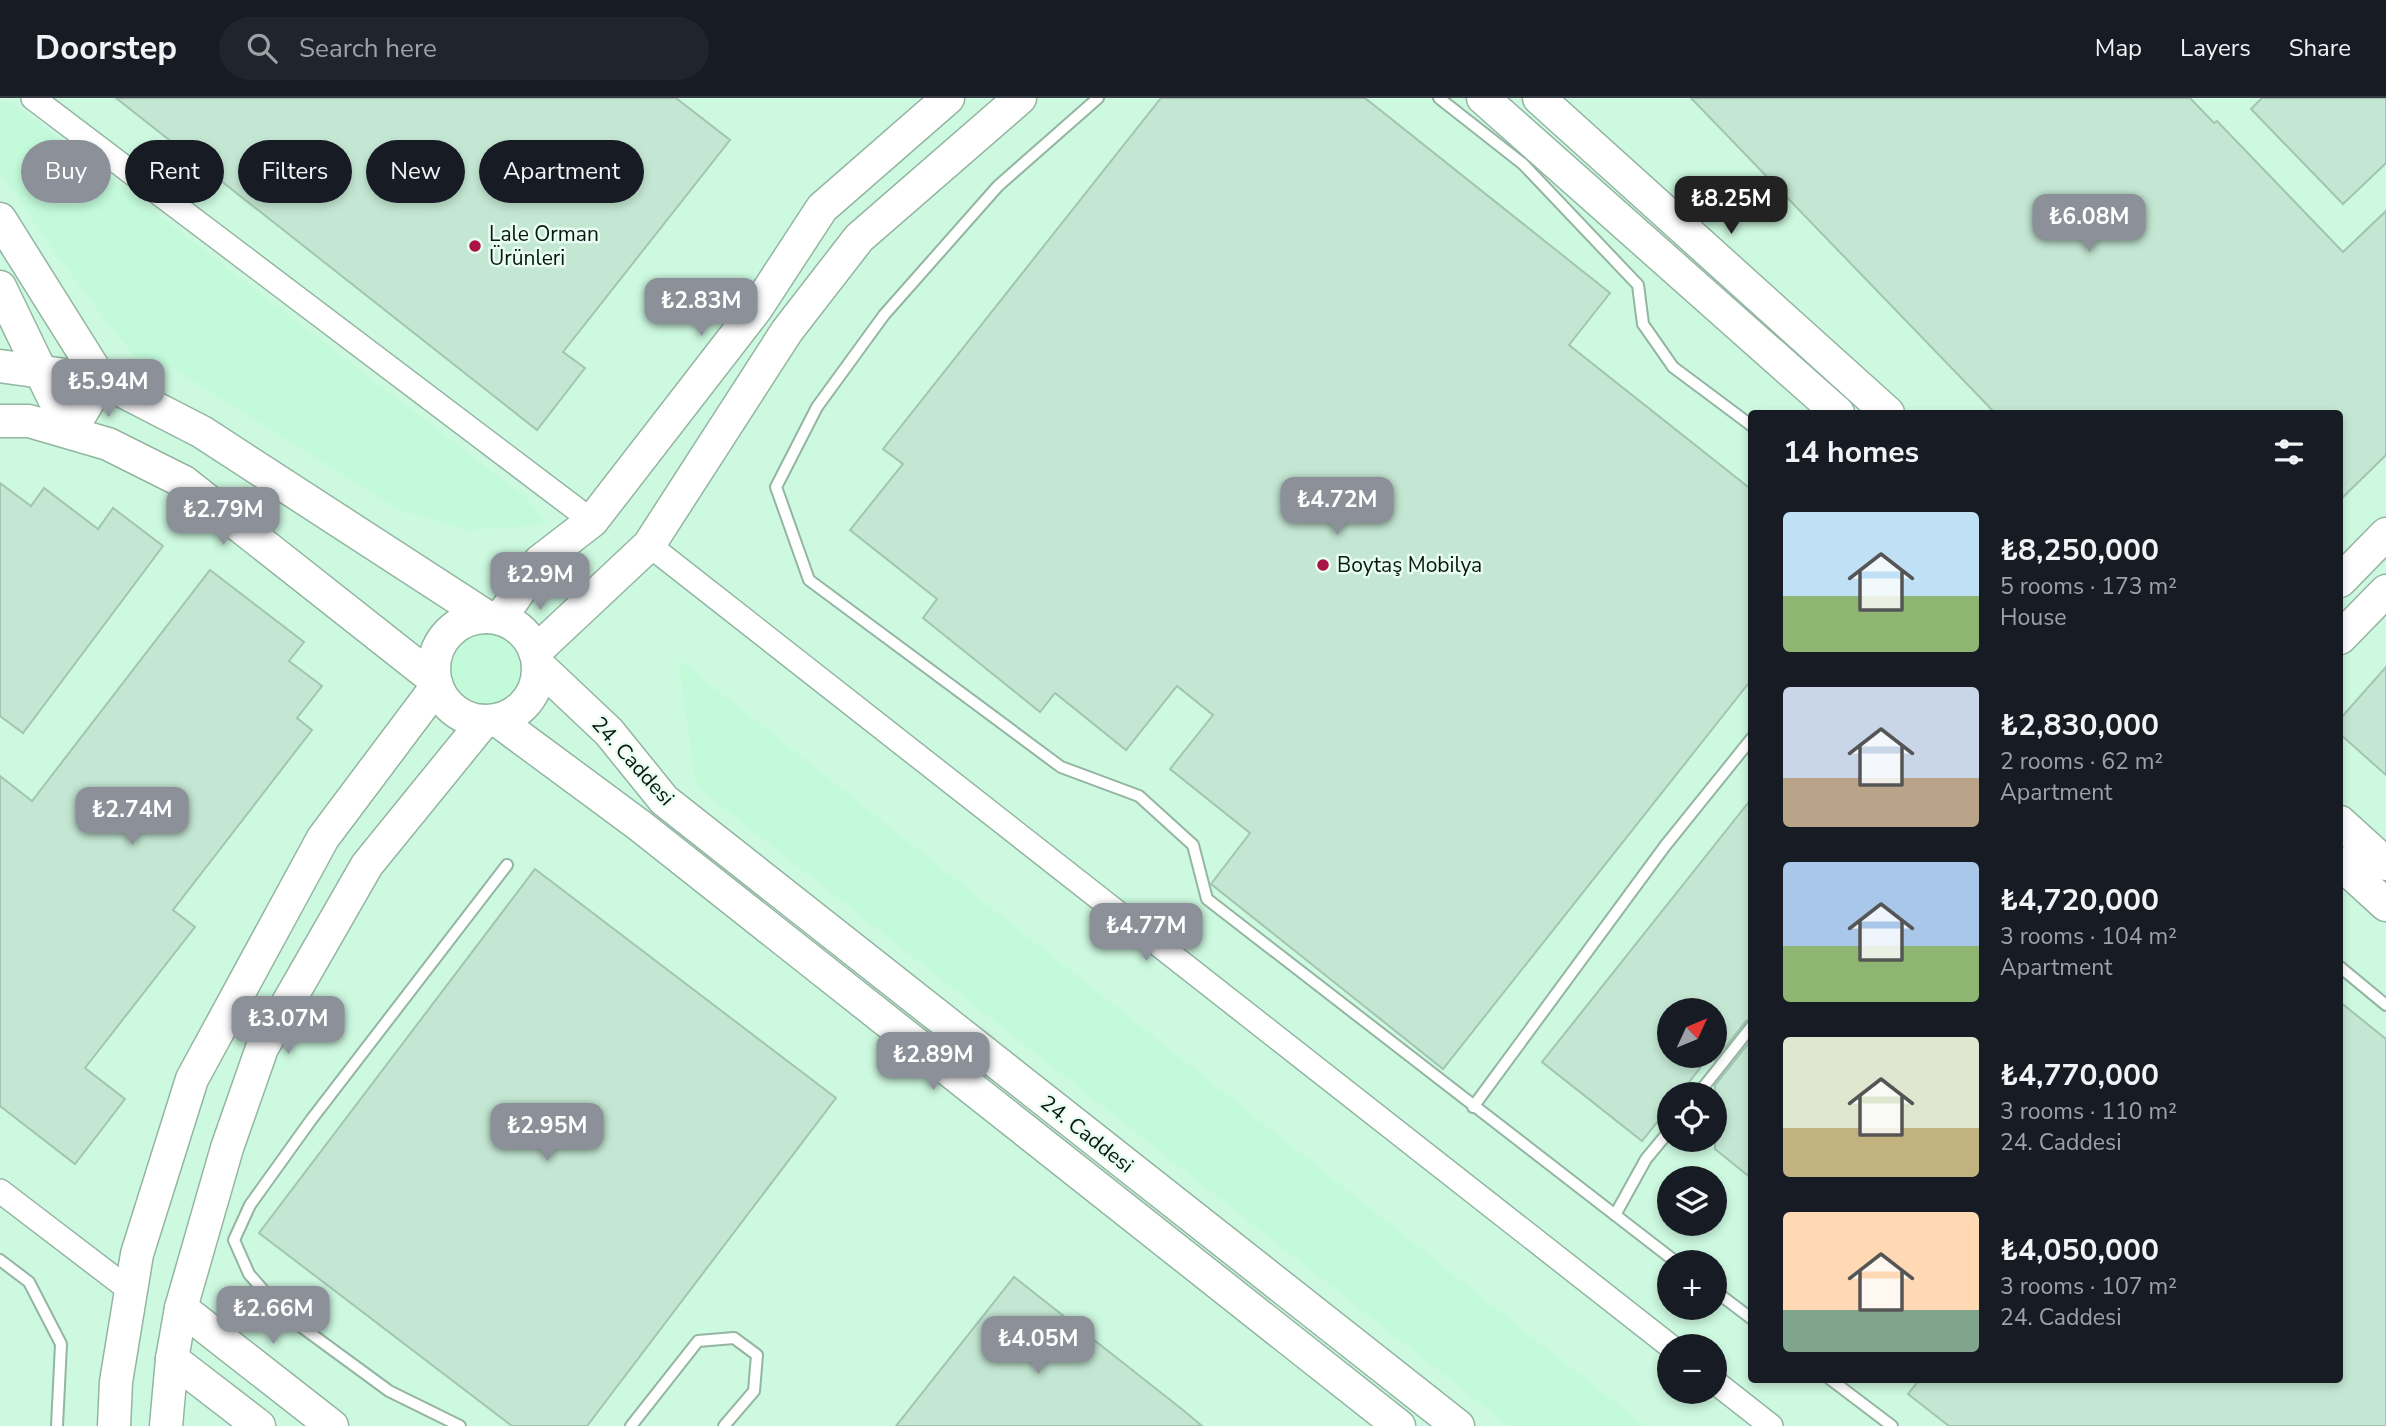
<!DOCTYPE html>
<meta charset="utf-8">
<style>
:root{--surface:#171b24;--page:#20242c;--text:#f1f3f6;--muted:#9ea1a6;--line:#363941;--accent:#8c9099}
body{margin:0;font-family:"Nunito Sans",sans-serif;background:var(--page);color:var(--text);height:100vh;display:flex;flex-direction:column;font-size:26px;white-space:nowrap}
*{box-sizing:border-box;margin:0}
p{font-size:23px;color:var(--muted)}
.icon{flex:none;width:38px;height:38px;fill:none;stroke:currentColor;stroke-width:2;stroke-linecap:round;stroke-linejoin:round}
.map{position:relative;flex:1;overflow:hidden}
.sheet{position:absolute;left:1748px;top:312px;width:595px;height:973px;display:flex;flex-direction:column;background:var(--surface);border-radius:7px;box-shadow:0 4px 10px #0003}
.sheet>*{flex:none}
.banner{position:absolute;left:21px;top:42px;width:665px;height:63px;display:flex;gap:14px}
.needle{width:46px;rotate:46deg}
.fabs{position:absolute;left:1657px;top:900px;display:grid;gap:14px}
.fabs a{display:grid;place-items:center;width:70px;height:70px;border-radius:50%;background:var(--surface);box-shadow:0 4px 10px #0003;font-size:35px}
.price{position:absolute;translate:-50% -60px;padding:0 16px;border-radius:14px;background:var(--accent);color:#fff;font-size:23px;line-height:46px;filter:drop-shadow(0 2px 4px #0008)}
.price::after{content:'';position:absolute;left:50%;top:42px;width:21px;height:16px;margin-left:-10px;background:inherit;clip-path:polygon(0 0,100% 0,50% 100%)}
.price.on{background:#222;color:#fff}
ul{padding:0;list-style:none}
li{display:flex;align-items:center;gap:21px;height:175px;padding:0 35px}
li span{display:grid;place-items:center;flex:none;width:196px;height:140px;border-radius:7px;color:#555}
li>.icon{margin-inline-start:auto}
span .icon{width:84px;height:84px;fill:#fffc;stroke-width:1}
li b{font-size:30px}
h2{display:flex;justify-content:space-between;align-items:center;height:84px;padding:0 35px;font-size:30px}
.chip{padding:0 24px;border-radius:32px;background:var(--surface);box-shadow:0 4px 10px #0003;font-size:24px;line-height:63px}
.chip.on{background:var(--accent);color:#fff}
header{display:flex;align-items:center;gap:42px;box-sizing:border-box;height:98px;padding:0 35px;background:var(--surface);border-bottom:2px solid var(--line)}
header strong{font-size:33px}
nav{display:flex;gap:38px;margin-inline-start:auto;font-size:24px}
.search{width:490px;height:63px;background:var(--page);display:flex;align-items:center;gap:18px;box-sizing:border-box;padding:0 24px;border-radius:38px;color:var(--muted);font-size:26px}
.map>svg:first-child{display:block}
.built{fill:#cdf9e0;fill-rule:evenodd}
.green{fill:#c2fada}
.building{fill:#c4e7d3;stroke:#a2c5b1;stroke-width:2}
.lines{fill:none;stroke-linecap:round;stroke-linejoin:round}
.lane-casing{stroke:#93b5a1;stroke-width:14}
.street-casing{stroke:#93b5a1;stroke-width:26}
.secondary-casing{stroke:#93b5a1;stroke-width:35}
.lane{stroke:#fff;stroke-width:10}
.street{stroke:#fff;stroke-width:23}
.secondary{stroke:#fff;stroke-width:32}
.poi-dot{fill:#a91445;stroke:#e9fef2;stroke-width:2.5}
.labels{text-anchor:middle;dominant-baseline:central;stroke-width:5;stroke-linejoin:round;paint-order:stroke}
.poi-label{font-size:21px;fill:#0a1710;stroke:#e9fef2;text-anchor:start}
.street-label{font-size:21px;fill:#0a1710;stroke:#e9fef2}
</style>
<header>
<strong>Doorstep</strong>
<div class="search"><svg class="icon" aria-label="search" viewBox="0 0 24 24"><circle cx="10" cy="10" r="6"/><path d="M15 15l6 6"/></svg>Search here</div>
<nav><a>Map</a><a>Layers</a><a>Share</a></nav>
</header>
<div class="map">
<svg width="2386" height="1328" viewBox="0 0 2386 1328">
<rect width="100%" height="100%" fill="#e9fef2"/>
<path class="built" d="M 0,0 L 2386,0 L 2386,1328 L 0,1328 ZM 1752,315 L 2340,315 L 2340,1281 L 1752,1281 ZM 1670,912 L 1715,912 L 1715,957 L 1670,957 ZM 1670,996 L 1715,996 L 1715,1041 L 1670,1041 ZM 1670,1080 L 1715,1080 L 1715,1125 L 1670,1125 ZM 1670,1164 L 1715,1164 L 1715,1209 L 1670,1209 ZM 1670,1248 L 1715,1248 L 1715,1293 L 1670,1293 Z"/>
<g class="green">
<path d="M 10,3 L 525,399 L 547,424 L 533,428 L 466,432 L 398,411 L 171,269 L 133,257 L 64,167 L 0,74 L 0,4 Z"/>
<circle cx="486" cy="571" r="37"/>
<path d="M 678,561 L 1562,1263 L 1645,1328 L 1509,1328 L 696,688 Z"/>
</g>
<g class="building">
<path d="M 116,0 L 676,0 L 730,42 L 563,254 L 585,270 L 537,332 Z"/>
<path d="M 1161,0 L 1365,0 L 1610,195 L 1569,247 L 1752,392 L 1752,581 L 1443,971 L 1211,786 L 1250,735 L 1170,671 L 1213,617 L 1177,588 L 1126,652 L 1055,595 L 1040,614 L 923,520 L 937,501 L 850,432 L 903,366 L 883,351 Z"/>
<path d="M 1691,0 L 2190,0 L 2214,25 L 2217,23 L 2343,154 L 2386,113 L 2386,357 L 2340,402 L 2340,315 L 1995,315 Z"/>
<path d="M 2262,0 L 2386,0 L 2386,65 L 2343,106 L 2251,11 Z"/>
<path d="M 0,385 L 31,408 L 44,390 L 98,431 L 113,410 L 163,448 L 23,635 L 0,618 Z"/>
<path d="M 210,472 L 304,544 L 289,563 L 322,588 L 297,620 L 312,632 L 173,812 L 195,829 L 85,970 L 125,1001 L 75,1066 L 0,1008 L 0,678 L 32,703 Z"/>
<path d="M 2386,569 L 2386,677 L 2340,636 L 2340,621 Z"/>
<path d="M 1752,700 L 1752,920 L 1746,923 L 1715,962 L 1715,912 L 1670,912 L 1670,957 L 1710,957 L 1680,996 L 1670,996 L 1670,1008 L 1642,1043 L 1542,964 Z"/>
<path d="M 535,771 L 836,1000 L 587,1328 L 512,1328 L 259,1135 Z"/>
<path d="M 2340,904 L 2386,941 L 2386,1328 L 1949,1328 L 1908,1296 L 1920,1281 L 2340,1281 Z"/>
<path d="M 1752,941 L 1752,1081 L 1715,1051 L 1715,987 Z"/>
<path d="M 1014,1179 L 1183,1312 L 1202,1328 L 896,1328 Z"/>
</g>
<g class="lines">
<g class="lane-casing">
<g id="lane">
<path d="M 1098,0 L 998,88 L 884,217 L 817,309 L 776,389 L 809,482 L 1061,669 L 1139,698 L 1193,747 L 1207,801 L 1676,1164"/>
<path d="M 1439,0 L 1523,66 L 1638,187 L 1643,226 L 1673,269 L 1752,328"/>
<path d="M 2340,869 L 2386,907"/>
<path d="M 1698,996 L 1752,928"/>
<path d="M 1473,1009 L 1665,748 L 1752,640"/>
<path d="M 1615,1117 L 1646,1061 L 1670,1032"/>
<path d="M 0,1162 L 29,1184 L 61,1246 L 57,1328"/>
<path d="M 1715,1193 L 1752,1221"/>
<path d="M 1830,1281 L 1892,1328"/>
<path d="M 460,1328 L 389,1293 L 284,1216 L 249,1176 L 234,1142 L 250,1107 L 311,1022 L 507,767"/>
<path d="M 631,1328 L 698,1243 L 734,1240 L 757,1257 L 754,1293 L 724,1328"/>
</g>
</g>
<g class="street-casing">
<g id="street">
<path d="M 33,0 L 592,423"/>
<path d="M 649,447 L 1670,1248"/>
<path d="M 0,1093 L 131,1193"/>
<path d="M 1715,1284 L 1771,1328"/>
</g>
</g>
<g class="secondary-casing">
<g id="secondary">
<path d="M 1483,0 L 1838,315"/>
<path d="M 1539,0 L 1888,315"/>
<path d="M 0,121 L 101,282 L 70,334"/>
<path d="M 0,189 L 70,334"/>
<path d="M 0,268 L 101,282 L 202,334 L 487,519"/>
<path d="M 0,323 L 29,323 L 108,346 L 184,384 L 435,582"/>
<path d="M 2340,483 L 2386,436"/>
<circle cx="486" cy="571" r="52"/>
<path d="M 500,521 L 540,463 L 592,423 L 756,211 L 822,110 L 948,0"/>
<path d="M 2340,540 L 2386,493"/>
<path d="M 535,554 L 649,447 L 787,233 L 859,140 L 1020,0"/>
<path d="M 538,567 L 609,634 L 664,702 L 1458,1328"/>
<path d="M 497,622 L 639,727 L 1399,1328"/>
<path d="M 2340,724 L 2386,766"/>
<path d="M 2340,765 L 2386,807"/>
<path d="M 181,1210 L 332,1328"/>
<path d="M 172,1261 L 259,1328"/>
<path d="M 114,1328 L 116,1284 L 137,1156 L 192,981 L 323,740 L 437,588"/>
<path d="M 166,1328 L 172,1261 L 181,1210 L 227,1050 L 262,950 L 367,767 L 484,623"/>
</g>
</g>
<use href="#lane" class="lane"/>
<use href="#street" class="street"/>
<use href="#secondary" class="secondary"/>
</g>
<g class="poi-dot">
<circle cx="475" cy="148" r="7"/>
<circle cx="1323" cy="467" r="7"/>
</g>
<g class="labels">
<g class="poi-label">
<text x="489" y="136">Lale Orman<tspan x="489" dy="24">Ürünleri</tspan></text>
<text x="1337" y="467">Boytaş Mobilya</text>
</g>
<g class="street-label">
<text transform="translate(633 663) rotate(48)">24. Caddesi</text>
<text transform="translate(1087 1036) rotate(38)">24. Caddesi</text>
</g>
</g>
</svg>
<div class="fabs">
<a><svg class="needle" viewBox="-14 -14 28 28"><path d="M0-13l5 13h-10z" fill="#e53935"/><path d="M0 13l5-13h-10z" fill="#9ea1a6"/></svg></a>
<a><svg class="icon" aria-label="locate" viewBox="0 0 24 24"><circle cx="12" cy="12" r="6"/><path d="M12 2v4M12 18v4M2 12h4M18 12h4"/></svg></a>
<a><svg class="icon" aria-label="layers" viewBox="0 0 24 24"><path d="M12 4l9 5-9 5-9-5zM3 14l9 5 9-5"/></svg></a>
<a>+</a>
<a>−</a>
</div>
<b class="price on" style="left:1731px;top:138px">₺8.25M</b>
<b class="price" style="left:2089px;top:156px">₺6.08M</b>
<b class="price" style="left:701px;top:240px">₺2.83M</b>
<b class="price" style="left:108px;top:321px">₺5.94M</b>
<b class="price" style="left:1337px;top:439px">₺4.72M</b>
<b class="price" style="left:223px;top:449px">₺2.79M</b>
<b class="price" style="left:540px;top:514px">₺2.9M</b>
<b class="price" style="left:132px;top:749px">₺2.74M</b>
<b class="price" style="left:1146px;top:865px">₺4.77M</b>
<b class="price" style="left:288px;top:958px">₺3.07M</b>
<b class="price" style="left:933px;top:994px">₺2.89M</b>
<b class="price" style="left:547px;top:1065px">₺2.95M</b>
<b class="price" style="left:273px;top:1248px">₺2.66M</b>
<b class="price" style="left:1038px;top:1278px">₺4.05M</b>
<div class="banner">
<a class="chip on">Buy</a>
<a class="chip">Rent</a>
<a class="chip">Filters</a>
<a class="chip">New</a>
<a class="chip">Apartment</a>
</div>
<section class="sheet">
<h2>14 homes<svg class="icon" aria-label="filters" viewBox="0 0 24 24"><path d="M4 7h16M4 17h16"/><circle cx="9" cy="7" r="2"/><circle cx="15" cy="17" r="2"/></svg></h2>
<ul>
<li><span style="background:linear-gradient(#bfe0f5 60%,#8fb573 0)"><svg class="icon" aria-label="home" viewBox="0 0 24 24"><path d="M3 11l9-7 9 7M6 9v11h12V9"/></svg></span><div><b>₺8,250,000</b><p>5 rooms · 173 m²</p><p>House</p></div></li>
<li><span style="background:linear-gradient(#c9d6e8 65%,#b9a48a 0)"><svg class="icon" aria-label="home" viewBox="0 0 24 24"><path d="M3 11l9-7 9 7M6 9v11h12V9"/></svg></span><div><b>₺2,830,000</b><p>2 rooms · 62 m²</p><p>Apartment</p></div></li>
<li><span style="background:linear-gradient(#a9c7e8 60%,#8fb573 0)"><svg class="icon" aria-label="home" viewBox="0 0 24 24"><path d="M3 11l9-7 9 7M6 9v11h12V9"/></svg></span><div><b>₺4,720,000</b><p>3 rooms · 104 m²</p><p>Apartment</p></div></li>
<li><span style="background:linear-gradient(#dfe7d0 65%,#c2b280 0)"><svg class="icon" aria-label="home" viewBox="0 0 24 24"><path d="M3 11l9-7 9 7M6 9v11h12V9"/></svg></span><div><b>₺4,770,000</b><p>3 rooms · 110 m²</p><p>24. Caddesi</p></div></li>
<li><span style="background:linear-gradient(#ffd9b3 70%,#7fa58c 0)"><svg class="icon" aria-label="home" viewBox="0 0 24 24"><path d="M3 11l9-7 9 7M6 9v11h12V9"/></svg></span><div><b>₺4,050,000</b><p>3 rooms · 107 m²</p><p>24. Caddesi</p></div></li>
</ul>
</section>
</div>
